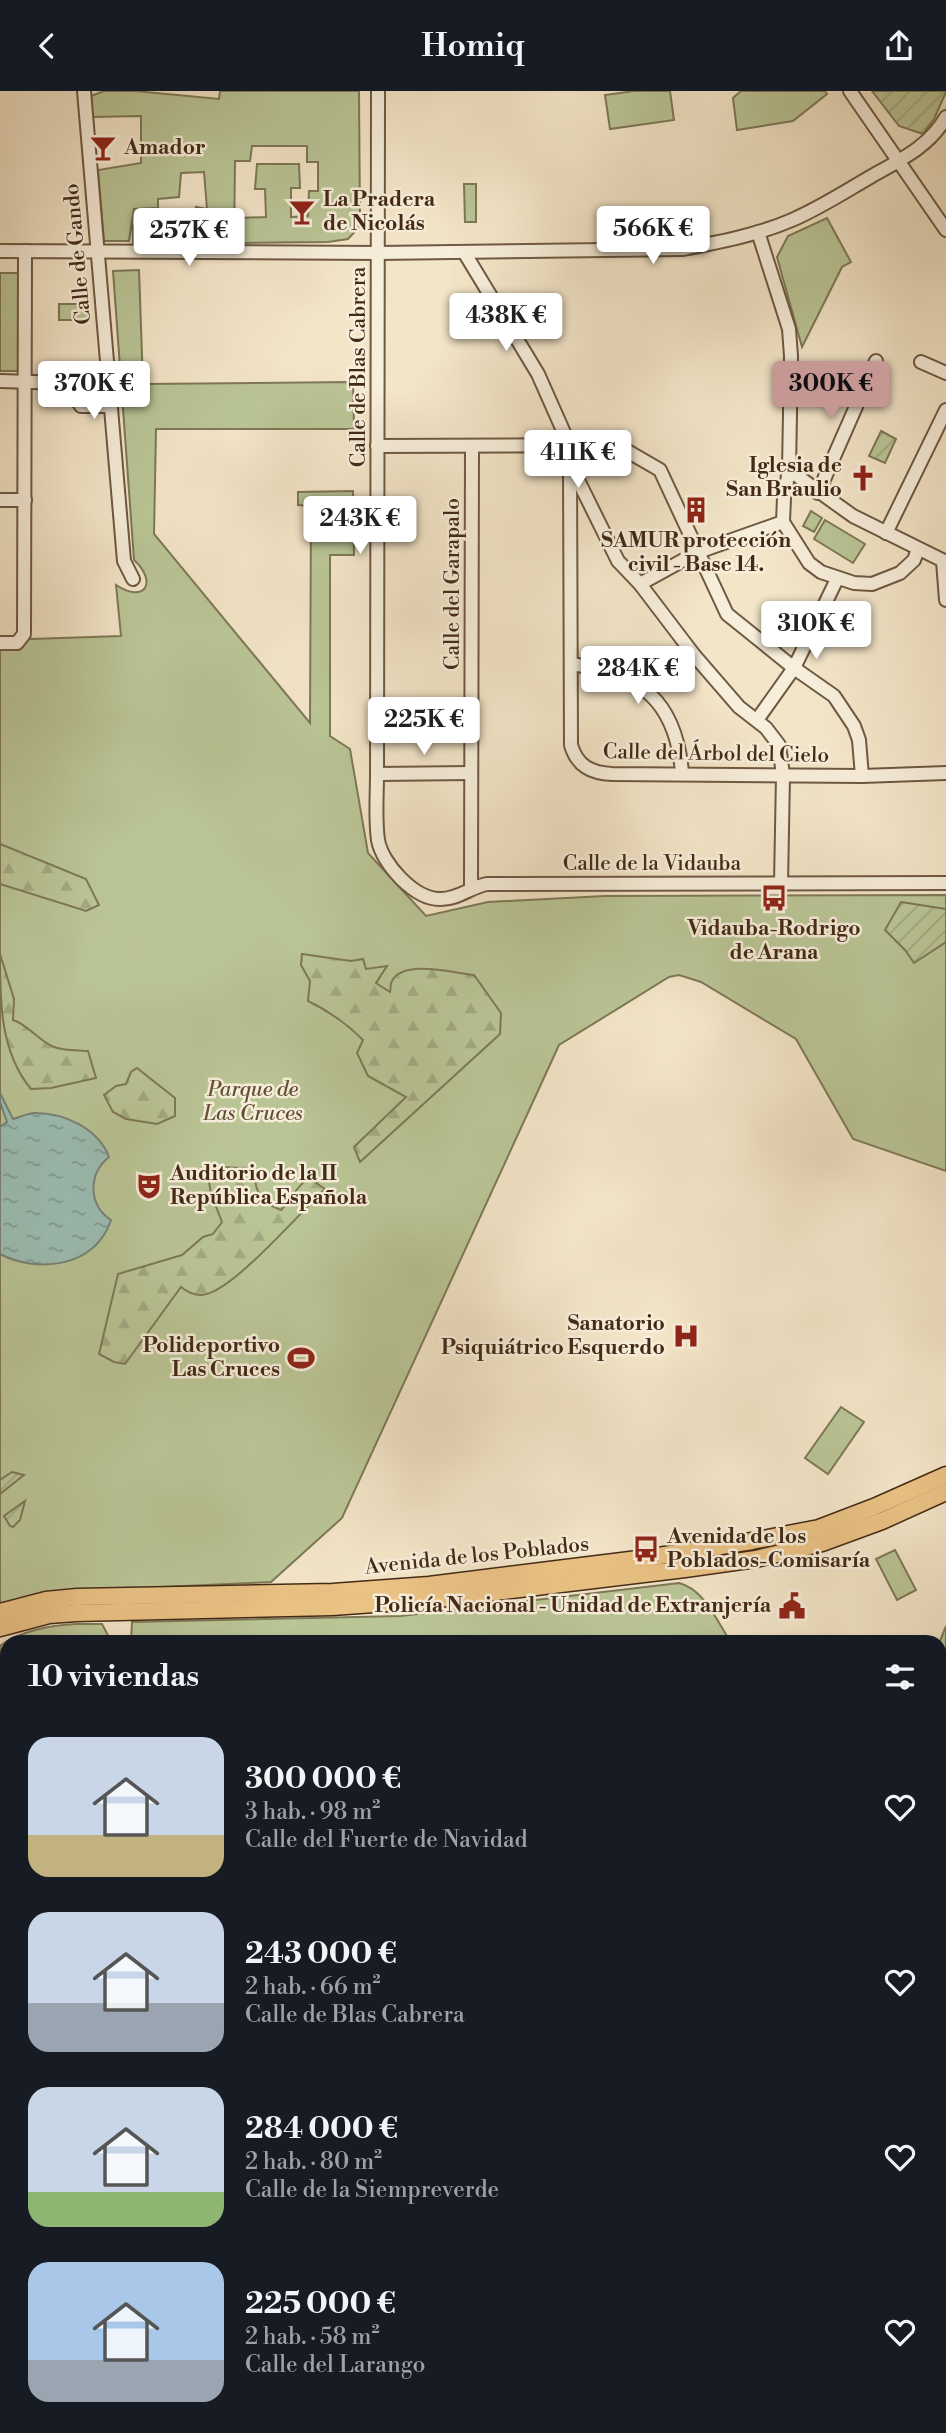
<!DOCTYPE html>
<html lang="es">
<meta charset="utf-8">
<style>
:root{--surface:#171b24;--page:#20242c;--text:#f1f3f6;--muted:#9ea1a6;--accent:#c59692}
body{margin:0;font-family:"Libre Bodoni",serif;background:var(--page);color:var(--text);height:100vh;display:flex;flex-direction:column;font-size:26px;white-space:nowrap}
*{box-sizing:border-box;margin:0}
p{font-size:23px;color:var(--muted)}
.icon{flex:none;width:38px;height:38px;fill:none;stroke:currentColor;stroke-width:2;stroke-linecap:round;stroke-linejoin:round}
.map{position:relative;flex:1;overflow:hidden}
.side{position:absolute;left:0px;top:1544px;width:947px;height:800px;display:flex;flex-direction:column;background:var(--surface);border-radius:21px 21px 0 0;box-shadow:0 4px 10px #0003}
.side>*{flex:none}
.price{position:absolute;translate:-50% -60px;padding:0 16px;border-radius:7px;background:#fff;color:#222;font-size:23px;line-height:46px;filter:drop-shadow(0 2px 4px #0008)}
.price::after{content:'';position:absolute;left:50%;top:42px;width:21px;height:16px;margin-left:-10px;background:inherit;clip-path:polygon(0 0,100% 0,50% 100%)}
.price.on{background:var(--accent);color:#111}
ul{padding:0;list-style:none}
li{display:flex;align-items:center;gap:21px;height:175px;padding:0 28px}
li span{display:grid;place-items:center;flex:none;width:196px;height:140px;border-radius:21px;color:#555}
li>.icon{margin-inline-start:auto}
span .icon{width:84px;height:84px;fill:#fffc;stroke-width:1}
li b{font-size:30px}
h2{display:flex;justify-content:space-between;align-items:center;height:84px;padding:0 28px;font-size:30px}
header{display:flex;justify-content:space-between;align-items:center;height:91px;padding:0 28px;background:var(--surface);font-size:32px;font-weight:600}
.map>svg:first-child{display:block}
.green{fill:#bac596;stroke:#7e7856;stroke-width:2}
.forest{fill:url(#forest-firs);stroke:#7e7856;stroke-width:2}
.garden{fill:url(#garden-furrows);stroke:#7e7856;stroke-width:2}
.water{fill:url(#water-ripples);stroke:#788375;stroke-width:2}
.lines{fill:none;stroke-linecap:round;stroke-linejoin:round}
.minor-casing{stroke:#6f5942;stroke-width:16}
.major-casing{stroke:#432a16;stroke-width:19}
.minor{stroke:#f7eedb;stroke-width:12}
.major{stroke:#eac284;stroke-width:16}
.rail{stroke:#432a16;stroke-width:3.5;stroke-dasharray:12 12;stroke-linecap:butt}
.labels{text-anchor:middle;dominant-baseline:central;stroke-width:5;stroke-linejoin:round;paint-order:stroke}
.poi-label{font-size:21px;font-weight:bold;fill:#432a16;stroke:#f7eedb;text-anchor:start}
.street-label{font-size:21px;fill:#432a16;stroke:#f7eedb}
.park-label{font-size:21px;font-style:italic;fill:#615136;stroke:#f7eedb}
</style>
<header><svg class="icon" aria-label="back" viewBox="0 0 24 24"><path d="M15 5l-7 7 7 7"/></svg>Homiq<svg class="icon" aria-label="share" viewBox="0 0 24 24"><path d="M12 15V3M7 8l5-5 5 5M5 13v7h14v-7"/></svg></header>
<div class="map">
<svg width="946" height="2342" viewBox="0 0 946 2342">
<defs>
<pattern id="forest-firs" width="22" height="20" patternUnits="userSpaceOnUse" patternTransform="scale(1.75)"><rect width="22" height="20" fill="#bac596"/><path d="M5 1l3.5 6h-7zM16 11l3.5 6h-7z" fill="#a1a981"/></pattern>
<pattern id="garden-furrows" width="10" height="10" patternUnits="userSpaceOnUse" patternTransform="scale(1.75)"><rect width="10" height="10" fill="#bac596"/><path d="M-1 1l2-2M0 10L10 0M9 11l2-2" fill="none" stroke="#a1a981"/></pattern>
<pattern id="water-ripples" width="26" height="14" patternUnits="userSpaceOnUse" patternTransform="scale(1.75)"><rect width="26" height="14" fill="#9bbfb5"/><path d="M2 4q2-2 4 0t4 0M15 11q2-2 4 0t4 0" fill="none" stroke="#809b92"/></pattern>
</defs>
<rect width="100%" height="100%" fill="#f3e5c8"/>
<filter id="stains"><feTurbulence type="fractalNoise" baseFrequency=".00286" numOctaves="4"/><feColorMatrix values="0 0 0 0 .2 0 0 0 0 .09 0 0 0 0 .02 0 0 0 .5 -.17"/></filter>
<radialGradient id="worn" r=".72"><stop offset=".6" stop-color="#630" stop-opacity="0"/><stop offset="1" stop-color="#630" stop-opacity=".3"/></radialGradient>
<g class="green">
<path d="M 104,0 L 135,0 L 219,8 L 220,0 L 359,0 L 360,135 L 348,148 L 328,151 L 238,152 L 238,127 L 266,126 L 265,98 L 255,98 L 257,73 L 299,73 L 300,97 L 291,97 L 291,126 L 308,125 L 309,100 L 318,100 L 318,71 L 307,71 L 307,55 L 252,55 L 250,70 L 235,70 L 234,155 L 133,152 L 133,134 L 166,132 L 166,123 L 195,123 L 196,116 L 207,118 L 204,81 L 181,82 L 179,106 L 158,108 L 158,117 L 134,118 L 129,150 L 104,150 L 98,79 L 141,72 L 141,25 L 92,26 L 91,5 Z"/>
<path d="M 634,0 L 670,0 L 674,29 L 610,38 L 605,4 Z"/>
<path d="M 741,0 L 825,0 L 827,3 L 793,30 L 737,39 L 733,7 Z"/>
<path d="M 464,93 L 476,93 L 476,131 L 465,131 Z"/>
<path d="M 827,127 L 851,171 L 842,176 L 802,256 L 777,166 L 788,145 Z"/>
<path d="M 139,179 L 143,293 L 353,291 L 354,338 L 156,338 L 154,443 L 310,632 L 311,415 L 298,414 L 298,401 L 353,400 L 354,464 L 330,464 L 330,645 L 350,658 L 368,762 L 426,825 L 488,811 L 605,805 L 946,804 L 946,1080 L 853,1048 L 796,948 L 701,891 L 679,884 L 669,886 L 559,954 L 342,1427 L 271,1491 L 49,1501 L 2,1512 L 0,1511 L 0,549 L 121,545 L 116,494 C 145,513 158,491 134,469 L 113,180 Z"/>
<rect x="0" y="182" width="25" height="98"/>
<rect x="59" y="213" width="29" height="16"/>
<path d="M 811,420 L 822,427 L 814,441 L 803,435 Z"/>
<path d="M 825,429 L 865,453 L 853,472 L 814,448 Z"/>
<path d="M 841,1316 L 864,1331 L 828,1383 L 805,1367 Z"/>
<path d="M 895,1459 L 916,1499 L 897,1509 L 876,1468 Z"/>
<path d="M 679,1492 C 704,1498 717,1530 730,1550 L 131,1550 L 132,1531 L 401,1525 Z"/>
<path d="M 76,1533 L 102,1533 L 111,1550 L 7,1550 L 7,1788 L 0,1758 L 0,1555 C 19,1540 52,1534 76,1533 Z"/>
<path d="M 946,1535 L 946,1668 L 940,1681 L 940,1550 Z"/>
<path d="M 946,1701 L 946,1738 L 940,1750 L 940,1714 Z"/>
<path d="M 7,1967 L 7,2183 L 0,2181 L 0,1969 Z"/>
<path d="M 23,2336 L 73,2336 L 67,2342 L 18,2342 Z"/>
<path d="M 76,2336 L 223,2336 L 218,2342 L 71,2342 Z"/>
<path d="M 290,2336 L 769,2336 L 771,2342 L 297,2342 Z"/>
</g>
<g class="forest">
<path d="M 0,753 L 86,788 L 99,814 L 86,820 L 0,793 Z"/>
<path d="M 0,863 L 14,908 L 13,929 C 29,934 38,950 54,956 C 64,960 78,959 88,960 L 96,987 L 51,997 L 31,998 C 0,961 0,910 0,863 Z"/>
<path d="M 302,863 L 351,870 L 363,868 L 366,878 L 387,875 L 376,892 L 390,901 C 391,897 390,893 392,890 C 403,868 454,882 474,884 L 501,922 L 500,943 L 360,1071 L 354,1056 L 406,1006 L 368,985 L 357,962 L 363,949 C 346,932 329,920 308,910 L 310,890 L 301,874 Z"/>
<path d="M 137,977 L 175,1007 L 175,1025 L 157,1033 L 126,1028 L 113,1021 L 104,1004 L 116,995 L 126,993 L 131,981 Z"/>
<path d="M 216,1076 L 246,1077 L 254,1083 C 256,1102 261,1112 281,1119 C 291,1109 297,1094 309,1087 L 325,1098 C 301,1120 230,1204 201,1204 C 194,1204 186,1200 181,1196 L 125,1273 L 114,1271 L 99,1263 L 118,1183 L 182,1164 L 203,1146 L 213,1143 L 222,1131 L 211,1103 L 208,1085 Z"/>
</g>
<g class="garden">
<path d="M 872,0 L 946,0 L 946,1 L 934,28 L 923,43 L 899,35 Z"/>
<path d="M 881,340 L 896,348 L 885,372 L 869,365 Z"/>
<path d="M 901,811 L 946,818 L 946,851 L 914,872 L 905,859 L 885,839 Z"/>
<path d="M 12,1381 L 24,1384 L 0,1403 L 0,1389 Z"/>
<path d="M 25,1410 L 20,1429 L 13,1436 L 10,1435 L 4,1425 Z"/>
</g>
<path class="water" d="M 0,1002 L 13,1028 C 20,1026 28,1022 35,1022 C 64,1022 98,1037 109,1066 C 88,1083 88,1114 111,1129 C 96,1176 38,1183 0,1163 L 0,1036 L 7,1031 L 0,1011 Z"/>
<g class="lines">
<g class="minor-casing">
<g id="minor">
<path d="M 84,0 L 124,470 L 133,488"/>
<path d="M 378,0 L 377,683 C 377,705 375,728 378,749 C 382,773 415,809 441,808 C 458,808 471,796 487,793 L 946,792"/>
<path d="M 850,0 L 946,139"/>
<path d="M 758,141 L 789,238 L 791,265 L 789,379 L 784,407 L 783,431 L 809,472 L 821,481 L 854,492 L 872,493 L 900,482 L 914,469 L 918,458"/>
<path d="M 0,160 L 379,162 L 683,158 C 720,151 757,144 792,129 C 820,117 846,100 872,85 C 900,69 930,55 946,26"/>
<path d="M 464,161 L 538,283 L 569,353 L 570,373 L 618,470 L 640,493 L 694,564 L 739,616 L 766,637 L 779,654 L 783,684 L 781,793"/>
<path d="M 921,271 L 946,282"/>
<path d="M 0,290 L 65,292 L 81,315 L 110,315"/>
<path d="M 377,355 L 611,354 L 622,357 L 660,379 L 727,523 L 794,577 L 834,605 L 854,635 L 859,649 L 862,685"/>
<path d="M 570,376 L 571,654 C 577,675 591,682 612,683 L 862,685 L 946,682"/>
<path d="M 789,379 L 853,425 L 946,471"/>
<path d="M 818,402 L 876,270"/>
<path d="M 0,409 L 25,409"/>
<path d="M 886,442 L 946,319"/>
<path d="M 943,470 L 946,509"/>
<path d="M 640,493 L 698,461 L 783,431"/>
<path d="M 0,552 L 17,552 L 24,543 L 25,160"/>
<path d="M 571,573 C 640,582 676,609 682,682"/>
<path d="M 757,629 L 794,577 L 837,488"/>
<path d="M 377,683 L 471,682"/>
<path d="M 471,798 L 472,356"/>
<path d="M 0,1798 L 7,1822"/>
<path d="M 940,1799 L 946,1787"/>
<path d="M 940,1933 L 946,1932"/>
<path d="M 940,2009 L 946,2032"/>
<path d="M 940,2269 L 946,2264"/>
<path d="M 12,2342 L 17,2336"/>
<path d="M 229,2342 L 230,2342"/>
<path d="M 470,2342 L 472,2336"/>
<path d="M 856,2342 L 862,2336"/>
</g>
</g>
<g class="major-casing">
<g id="major">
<path d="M 0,1521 L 46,1509 L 77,1506 L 333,1501 L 429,1494 L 646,1467 L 752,1450 L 819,1437 L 874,1416 L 946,1384"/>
<path d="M 0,1537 L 49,1524 L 76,1522 L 332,1516 L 430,1509 L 685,1478 L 756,1468 L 822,1452 L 882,1430 L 946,1401"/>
</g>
</g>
<use href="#minor" class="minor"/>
<use href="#major" class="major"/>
<g class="rail">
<path d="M 940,1691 L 946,1678"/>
<path d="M 783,2336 L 785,2342"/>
</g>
</g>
<defs>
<g id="bar-bare" transform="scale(2.1)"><path d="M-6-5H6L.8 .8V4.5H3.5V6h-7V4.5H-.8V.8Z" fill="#8f2418" stroke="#f7eedb" stroke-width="2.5" paint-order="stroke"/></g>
<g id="church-bare" transform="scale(2.1)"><path d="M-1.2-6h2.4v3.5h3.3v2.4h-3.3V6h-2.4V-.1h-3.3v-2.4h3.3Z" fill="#8f2418" stroke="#f7eedb" stroke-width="2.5" paint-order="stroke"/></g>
<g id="building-bare" transform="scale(2.1)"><path d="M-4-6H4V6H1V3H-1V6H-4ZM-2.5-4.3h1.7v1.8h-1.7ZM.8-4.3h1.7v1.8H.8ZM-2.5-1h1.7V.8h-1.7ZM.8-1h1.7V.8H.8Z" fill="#8f2418" stroke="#f7eedb" stroke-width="2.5" paint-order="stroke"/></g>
<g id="bus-bare" transform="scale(2.1)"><path d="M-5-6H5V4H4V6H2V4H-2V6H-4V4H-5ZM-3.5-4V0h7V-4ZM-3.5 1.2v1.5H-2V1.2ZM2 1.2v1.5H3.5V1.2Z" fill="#8f2418" stroke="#f7eedb" stroke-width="2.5" paint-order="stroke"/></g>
<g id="theatre-bare" transform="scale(2.1)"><path d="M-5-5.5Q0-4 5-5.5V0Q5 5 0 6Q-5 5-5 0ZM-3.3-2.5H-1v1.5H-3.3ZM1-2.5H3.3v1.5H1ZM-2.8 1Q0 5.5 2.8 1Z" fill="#8f2418" stroke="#f7eedb" stroke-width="2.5" paint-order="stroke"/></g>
<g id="hospital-bare" transform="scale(2.1)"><path d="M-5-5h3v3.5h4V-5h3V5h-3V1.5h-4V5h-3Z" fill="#8f2418" stroke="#f7eedb" stroke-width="2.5" paint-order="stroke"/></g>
<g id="stadium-bare" transform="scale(2.1)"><path d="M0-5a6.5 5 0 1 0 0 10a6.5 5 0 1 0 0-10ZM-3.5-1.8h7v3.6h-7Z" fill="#8f2418" stroke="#f7eedb" stroke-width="2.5" paint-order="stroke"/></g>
<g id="civic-bare" transform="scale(2.1)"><path d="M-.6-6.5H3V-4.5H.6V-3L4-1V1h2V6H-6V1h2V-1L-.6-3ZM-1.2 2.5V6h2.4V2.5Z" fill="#8f2418" stroke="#f7eedb" stroke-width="2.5" paint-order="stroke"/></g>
</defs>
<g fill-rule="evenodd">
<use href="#bar-bare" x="103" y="57"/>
<use href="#bar-bare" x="302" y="121"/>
<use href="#church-bare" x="863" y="387"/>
<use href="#building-bare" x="696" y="419"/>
<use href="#bus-bare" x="774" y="807"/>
<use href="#theatre-bare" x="149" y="1095"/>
<use href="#hospital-bare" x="686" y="1245"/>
<use href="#stadium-bare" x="301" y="1267"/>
<use href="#bus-bare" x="646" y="1458"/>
<use href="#civic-bare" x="792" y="1515"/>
</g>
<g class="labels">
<g class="poi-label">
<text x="124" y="57">Amador</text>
<text x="323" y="109">La Pradera<tspan x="323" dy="24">de Nicolás</tspan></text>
<text x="842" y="375" text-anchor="end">Iglesia de<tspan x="842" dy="24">San Braulio</tspan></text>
<text x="696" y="450" text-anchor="middle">SAMUR protección<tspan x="696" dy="24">civil - Base 14.</tspan></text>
<text x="774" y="838" text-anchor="middle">Vidauba-Rodrigo<tspan x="774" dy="24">de Arana</tspan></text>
<text x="170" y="1083">Auditorio de la II<tspan x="170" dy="24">República Española</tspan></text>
<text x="665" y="1233" text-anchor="end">Sanatorio<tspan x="665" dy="24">Psiquiátrico Esquerdo</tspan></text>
<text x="280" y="1255" text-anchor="end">Polideportivo<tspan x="280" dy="24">Las Cruces</tspan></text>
<text x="667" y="1446">Avenida de los<tspan x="667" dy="24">Poblados-Comisaría</tspan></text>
<text x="771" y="1515" text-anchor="end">Policía Nacional - Unidad de Extranjería</text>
</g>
<g class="street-label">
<text transform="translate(78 163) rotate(-95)">Calle de Gando</text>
<text transform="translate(359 276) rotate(-90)">Calle de Blas Cabrera</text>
<text transform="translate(453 493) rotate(-90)">Calle del Garapalo</text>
<text transform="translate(716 663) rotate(1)">Calle del Árbol del Cielo</text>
<text x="652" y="773">Calle de la Vidauba</text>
<text transform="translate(477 1465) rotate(-6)">Avenida de los Poblados</text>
</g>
<g class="park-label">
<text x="253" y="999">Parque de<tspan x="253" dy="24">Las Cruces</tspan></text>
</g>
</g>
<rect width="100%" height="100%" filter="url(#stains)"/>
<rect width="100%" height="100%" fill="url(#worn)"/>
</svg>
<b class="price" style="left:653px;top:175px">566K €</b>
<b class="price" style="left:189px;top:177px">257K €</b>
<b class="price" style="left:506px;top:262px">438K €</b>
<b class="price" style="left:94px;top:330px">370K €</b>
<b class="price on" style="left:831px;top:330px">300K €</b>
<b class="price" style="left:578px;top:399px">411K €</b>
<b class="price" style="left:360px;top:465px">243K €</b>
<b class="price" style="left:816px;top:570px">310K €</b>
<b class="price" style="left:638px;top:615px">284K €</b>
<b class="price" style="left:424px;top:666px">225K €</b>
<section class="side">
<h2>10 viviendas<svg class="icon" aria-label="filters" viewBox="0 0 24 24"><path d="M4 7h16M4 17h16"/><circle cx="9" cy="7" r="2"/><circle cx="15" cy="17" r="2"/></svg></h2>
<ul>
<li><span style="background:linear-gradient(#c9d6e8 70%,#c2b280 0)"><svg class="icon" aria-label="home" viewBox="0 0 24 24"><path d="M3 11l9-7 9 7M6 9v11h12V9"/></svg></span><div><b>300 000 €</b><p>3 hab. · 98 m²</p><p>Calle del Fuerte de Navidad</p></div><svg class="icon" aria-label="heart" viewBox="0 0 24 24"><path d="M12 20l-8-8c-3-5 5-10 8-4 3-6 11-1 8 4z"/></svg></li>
<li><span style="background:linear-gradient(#c9d6e8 65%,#9aa5b1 0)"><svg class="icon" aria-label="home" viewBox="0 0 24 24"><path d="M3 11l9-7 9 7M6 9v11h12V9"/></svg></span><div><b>243 000 €</b><p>2 hab. · 66 m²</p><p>Calle de Blas Cabrera</p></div><svg class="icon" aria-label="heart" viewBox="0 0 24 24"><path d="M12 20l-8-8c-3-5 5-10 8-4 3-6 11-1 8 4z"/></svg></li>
<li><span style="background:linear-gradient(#c9d6e8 75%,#8fb573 0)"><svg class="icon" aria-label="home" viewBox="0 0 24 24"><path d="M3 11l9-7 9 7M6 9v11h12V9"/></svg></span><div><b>284 000 €</b><p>2 hab. · 80 m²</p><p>Calle de la Siempreverde</p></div><svg class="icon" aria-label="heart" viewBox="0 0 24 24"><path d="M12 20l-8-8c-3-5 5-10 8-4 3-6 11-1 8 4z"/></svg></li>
<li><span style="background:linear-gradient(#a9c7e8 70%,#9aa5b1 0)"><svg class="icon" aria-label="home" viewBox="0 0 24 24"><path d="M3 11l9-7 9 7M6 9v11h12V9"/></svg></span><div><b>225 000 €</b><p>2 hab. · 58 m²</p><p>Calle del Larango</p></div><svg class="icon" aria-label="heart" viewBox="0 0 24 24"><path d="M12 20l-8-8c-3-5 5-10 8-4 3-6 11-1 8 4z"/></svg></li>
</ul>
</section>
</div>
